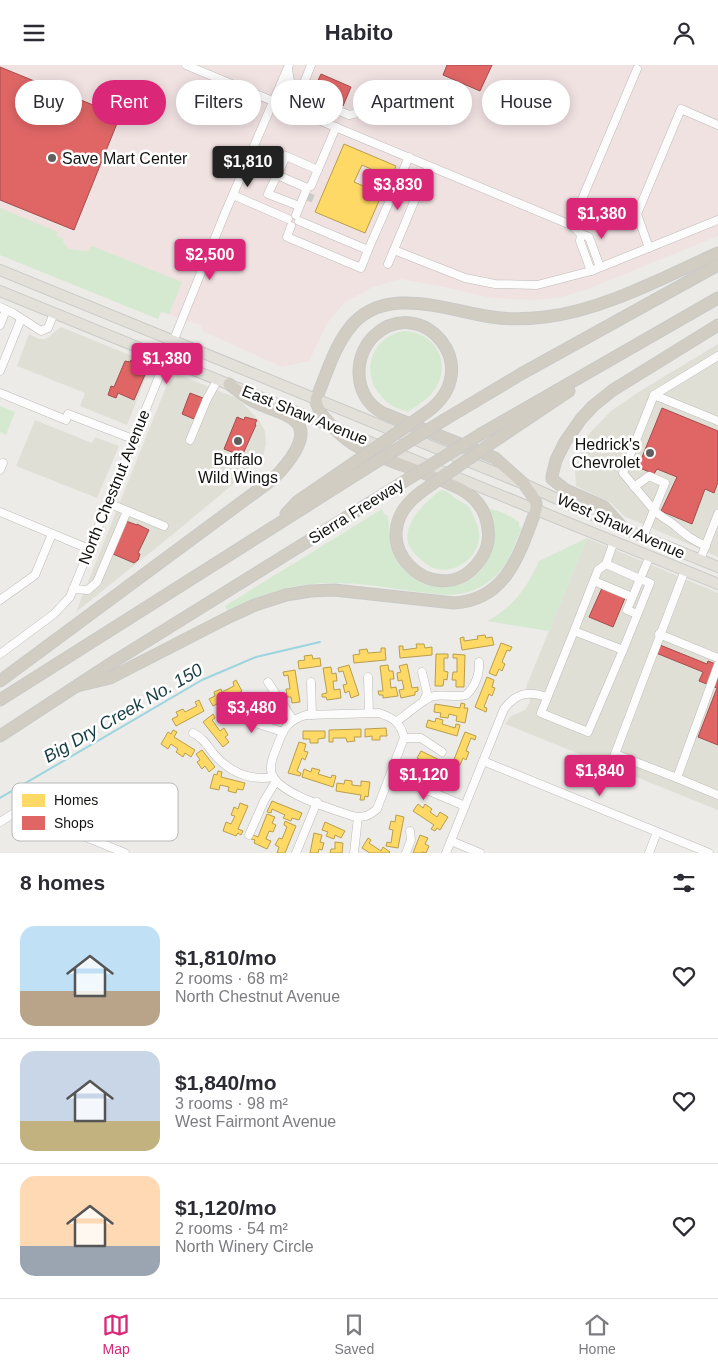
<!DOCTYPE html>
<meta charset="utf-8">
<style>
:root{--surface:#fff;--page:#f7f7f7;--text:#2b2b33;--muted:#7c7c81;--line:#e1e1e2;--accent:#db2777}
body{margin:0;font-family:Arial,sans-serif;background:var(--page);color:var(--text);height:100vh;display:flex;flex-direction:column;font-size:19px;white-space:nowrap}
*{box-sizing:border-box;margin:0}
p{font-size:16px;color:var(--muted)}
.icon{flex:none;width:28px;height:28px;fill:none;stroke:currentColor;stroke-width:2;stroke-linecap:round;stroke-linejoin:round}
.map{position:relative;height:788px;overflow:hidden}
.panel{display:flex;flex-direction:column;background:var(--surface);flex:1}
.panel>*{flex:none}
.hud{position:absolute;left:15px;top:15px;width:689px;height:45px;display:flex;gap:10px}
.price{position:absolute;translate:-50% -42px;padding:0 11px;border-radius:5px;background:var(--accent);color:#fff;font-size:16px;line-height:32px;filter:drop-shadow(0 1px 2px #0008)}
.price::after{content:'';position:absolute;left:50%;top:30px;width:15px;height:11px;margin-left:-8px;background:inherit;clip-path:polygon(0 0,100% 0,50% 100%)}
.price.on{background:#222;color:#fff}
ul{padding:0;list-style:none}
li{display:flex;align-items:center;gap:15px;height:125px;padding:0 20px}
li+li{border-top:1px solid var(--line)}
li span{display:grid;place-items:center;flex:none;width:140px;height:100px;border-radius:15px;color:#555}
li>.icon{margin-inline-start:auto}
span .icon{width:60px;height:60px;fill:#fffc;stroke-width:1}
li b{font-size:21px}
h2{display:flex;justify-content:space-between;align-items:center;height:60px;padding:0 20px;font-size:21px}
.tag{padding:0 18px;border-radius:22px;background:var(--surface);box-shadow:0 2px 12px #0003;font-size:18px;line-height:45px}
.tag.on{background:var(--accent);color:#fff}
header{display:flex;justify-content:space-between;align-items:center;height:65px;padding:0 20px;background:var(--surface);font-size:22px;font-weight:700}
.menu{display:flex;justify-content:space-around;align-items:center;height:70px;border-top:1px solid var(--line);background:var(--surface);font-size:14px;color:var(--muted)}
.menu a{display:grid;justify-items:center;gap:2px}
.menu .on{color:var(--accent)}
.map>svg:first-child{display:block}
.built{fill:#e0dfd6}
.education{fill:#f1e2e2}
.green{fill:#d5e9d0}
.homes{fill:#ffd966;stroke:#b89e4c}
.shops{fill:#e06666;stroke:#a24d4c}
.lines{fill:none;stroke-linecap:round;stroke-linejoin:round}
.stream{stroke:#9cd4df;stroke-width:2}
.minor-tunnel{stroke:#cbcbc8;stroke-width:8;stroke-dasharray:8 4;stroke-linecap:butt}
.minor-casing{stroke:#bcbbb9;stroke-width:9}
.major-casing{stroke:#c9c9c7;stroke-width:12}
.highway-casing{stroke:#c9c9c7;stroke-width:13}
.minor{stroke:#fcfcfc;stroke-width:8}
.major{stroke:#e3e0da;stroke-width:10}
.highway{stroke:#d2cdc3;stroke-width:11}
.highway-bridge-casing{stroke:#c9c9c7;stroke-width:13;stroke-linecap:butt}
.highway-bridge{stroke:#d2cdc3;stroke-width:11}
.poi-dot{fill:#5f5f5c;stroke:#fff;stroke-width:2}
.labels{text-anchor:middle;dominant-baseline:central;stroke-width:5;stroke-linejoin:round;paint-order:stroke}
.poi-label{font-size:16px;fill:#131311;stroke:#fff;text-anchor:start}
.street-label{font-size:16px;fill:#131311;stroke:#fff}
.water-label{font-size:18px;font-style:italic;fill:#173e45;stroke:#fff}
.key{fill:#fff;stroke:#b8b8b8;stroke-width:1}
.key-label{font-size:14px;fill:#131311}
</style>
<header><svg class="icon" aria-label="menu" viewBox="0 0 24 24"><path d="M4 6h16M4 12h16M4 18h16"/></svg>Habito<svg class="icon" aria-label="person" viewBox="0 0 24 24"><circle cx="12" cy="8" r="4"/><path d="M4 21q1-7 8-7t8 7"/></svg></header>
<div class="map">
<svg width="718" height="788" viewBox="0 0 718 788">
<rect width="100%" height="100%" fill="#ecebe8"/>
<g class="built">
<path d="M 61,262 L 149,298 L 150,302 L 127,360 L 80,341 L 85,328 L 17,301 L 29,269 L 39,274 L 46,274 Z"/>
<path d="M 718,279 L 718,492 L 624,451 L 611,438 L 576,421 L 575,405 L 588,370 L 611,346 L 637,328 Z"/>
<path d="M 177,309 L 239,334 L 260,357 L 265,366 L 266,379 L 263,391 L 255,401 L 177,466 L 76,547 L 170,312 Z"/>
<path d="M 35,355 L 92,378 L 95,372 L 119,381 L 97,433 L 16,401 Z"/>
<path d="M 587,473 L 718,528 L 718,745 L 505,659 L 511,651 L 525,645 L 530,637 L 530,630 L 526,622 Z"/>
</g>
<path class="education" d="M 0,0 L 718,0 L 718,171 L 588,224 L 562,232 L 535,235 L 492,233 L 444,222 L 401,214 L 373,222 L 345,237 L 328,257 L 309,296 L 282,302 L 204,267 L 200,260 L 161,247 L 158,254 L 0,190 Z"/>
<g class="green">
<path d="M 0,143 L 58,167 L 56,171 L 64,174 L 63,177 L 69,184 L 87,186 L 92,181 L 182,217 L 169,249 L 161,247 L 158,254 L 0,190 Z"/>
<path d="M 404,266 C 434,267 451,295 437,321 C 430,333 418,340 408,347 C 399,344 390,341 384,334 C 359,310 370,272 404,266 Z"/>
<path d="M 0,341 L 15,347 L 6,370 L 0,367 Z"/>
<path d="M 442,425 C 449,426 452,431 458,435 C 461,437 465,438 468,441 C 471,444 473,450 475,454 C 477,460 480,466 479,473 C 478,492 457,508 438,504 C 430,503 424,497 418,492 C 397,474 411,452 427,437 C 432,433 435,428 442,425 Z"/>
<path d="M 488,443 C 499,446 509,450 519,457 L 519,462 L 522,463 C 515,478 510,495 499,507 C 491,517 476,526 464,528 C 449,532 433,528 418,527 C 390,523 362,518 334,518 C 296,517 261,529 228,546 L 225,541 L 382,444 L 384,449 L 388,451 C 390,465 388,479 395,492 C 406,515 439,528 463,518 C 493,506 499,469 488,443 Z"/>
<path d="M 587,473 L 549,566 L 487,556 C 513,542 527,523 539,496 Z"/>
</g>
<g class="homes">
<path d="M 344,79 L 396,101 L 391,113 L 362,100 L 354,117 L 382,129 L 365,168 L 315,147 Z"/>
<path d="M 485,570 L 486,573 L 492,572 L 494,580 L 462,585 L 460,573 L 464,572 L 464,576 L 478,574 L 477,571 Z"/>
<path d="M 501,578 L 512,582 L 510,586 L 507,585 L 502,597 L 505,599 L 502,606 L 499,604 L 496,611 L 489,608 Z"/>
<path d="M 416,579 L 424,579 L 425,583 L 432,582 L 432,590 L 400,593 L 399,581 L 403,581 L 403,585 L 417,583 Z"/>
<path d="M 381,583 L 385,583 L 386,595 L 354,598 L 353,590 L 360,589 L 359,585 L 367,584 L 368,588 L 381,587 Z"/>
<path d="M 436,589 L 448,589 L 448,593 L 444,593 L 444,606 L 448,607 L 447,615 L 444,614 L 443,621 L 435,621 Z"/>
<path d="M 453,589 L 465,590 L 464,622 L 456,622 L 456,615 L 452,615 L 453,607 L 457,607 L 457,593 L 453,593 Z"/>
<path d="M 312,590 L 313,594 L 320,593 L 321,601 L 299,604 L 298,596 L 305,595 L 304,591 Z"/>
<path d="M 407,599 L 412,623 L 418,622 L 418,626 L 415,627 L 415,630 L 401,633 L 399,625 L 404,624 L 402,615 L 398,616 L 397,608 L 401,607 L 399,601 Z"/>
<path d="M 349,600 L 359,630 L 351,633 L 349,626 L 345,628 L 343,620 L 347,619 L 343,606 L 339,607 L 338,603 Z"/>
<path d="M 388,600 L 389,606 L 393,606 L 394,614 L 390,614 L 391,623 L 396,622 L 398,631 L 383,633 L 383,630 L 379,630 L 378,626 L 383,626 L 380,601 Z"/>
<path d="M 331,602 L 332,609 L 336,608 L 337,616 L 333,616 L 334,625 L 340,624 L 341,633 L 327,635 L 326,632 L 322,632 L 322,629 L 327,628 L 323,603 Z"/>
<path d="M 295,605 L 300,637 L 292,638 L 291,632 L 287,632 L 286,624 L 290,624 L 288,610 L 284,611 L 283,607 Z"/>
<path d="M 487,612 L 494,615 L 492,622 L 495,623 L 492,631 L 489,629 L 484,642 L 487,643 L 486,647 L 475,642 Z"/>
<path d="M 236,615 L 242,626 L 213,641 L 209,634 L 215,631 L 214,627 L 221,624 L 222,627 L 234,621 L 233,617 Z"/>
<path d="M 249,630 L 258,632 L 256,637 L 265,640 L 266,636 L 274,639 L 272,642 L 279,644 L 277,652 L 253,645 L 251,650 L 247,649 L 248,645 L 245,644 Z"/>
<path d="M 199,635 L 204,646 L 176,661 L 172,654 L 178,651 L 176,647 L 183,644 L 185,647 L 197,641 L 195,637 Z"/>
<path d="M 461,638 L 465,639 L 464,643 L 468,643 L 465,658 L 456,656 L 457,651 L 449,649 L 448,653 L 440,652 L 441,648 L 434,647 L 435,639 L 460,643 Z"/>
<path d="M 213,649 L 215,653 L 212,655 L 220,666 L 224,663 L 228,670 L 225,672 L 229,677 L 223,682 L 203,657 Z"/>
<path d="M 436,653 L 443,655 L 442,659 L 455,663 L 456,659 L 460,660 L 457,671 L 426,662 L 428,655 L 435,657 Z"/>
<path d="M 386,663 L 387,671 L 380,671 L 380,675 L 372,675 L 372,671 L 365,672 L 365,664 Z"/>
<path d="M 361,664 L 361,672 L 354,672 L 355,676 L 347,677 L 346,673 L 333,673 L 333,677 L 329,677 L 329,665 Z"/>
<path d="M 173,665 L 177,667 L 174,672 L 195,685 L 191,692 L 185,688 L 183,692 L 176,687 L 178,684 L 171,679 L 168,684 L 161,679 L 168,667 L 171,669 Z"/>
<path d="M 303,666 L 325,666 L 325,673 L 318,674 L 318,678 L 310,678 L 310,674 L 303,674 Z"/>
<path d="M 465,667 L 476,671 L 475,675 L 471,673 L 466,686 L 469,687 L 466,695 L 463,693 L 460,700 L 453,697 Z"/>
<path d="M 299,677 L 306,679 L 304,686 L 308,687 L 305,695 L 302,693 L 297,706 L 301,708 L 300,711 L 288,708 Z"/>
<path d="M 202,685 L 215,702 L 209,707 L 205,701 L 202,704 L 197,697 L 200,695 L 196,689 Z"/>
<path d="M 421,686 L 450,700 L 444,711 L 441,709 L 443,706 L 430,699 L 429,703 L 421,699 L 423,696 L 417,693 Z"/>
<path d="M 312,703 L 320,705 L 318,709 L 331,713 L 332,710 L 336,711 L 333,722 L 302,712 L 304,704 L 311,707 Z"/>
<path d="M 218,706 L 222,707 L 221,712 L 245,718 L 243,725 L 237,724 L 236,728 L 228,726 L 229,722 L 220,720 L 219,725 L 210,723 L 214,709 L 217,710 Z"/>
<path d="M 345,715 L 352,716 L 352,720 L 361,721 L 361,716 L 370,717 L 368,732 L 365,731 L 364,735 L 360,735 L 361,730 L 336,726 L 337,718 L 344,719 Z"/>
<path d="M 272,736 L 302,748 L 299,755 L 292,753 L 291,756 L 283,753 L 285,750 L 272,744 L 271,748 L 267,747 Z"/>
<path d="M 240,738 L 248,741 L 238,764 L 243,766 L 241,770 L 238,768 L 236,771 L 223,766 L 226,757 L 231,759 L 235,751 L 231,750 L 234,742 L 238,744 Z"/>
<path d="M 418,739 L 423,743 L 425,739 L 432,744 L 430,747 L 437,752 L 440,747 L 448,752 L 440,765 L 437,763 L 435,766 L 431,764 L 434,760 L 413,746 Z"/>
<path d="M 267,749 L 275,752 L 272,758 L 276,760 L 273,767 L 269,766 L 266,774 L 271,776 L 267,784 L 254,778 L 255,775 L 251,774 L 253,770 L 258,772 Z"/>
<path d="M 396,750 L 404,752 L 398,783 L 386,781 L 387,777 L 391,778 L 393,765 L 389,764 L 391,756 L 395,757 Z"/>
<path d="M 285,756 L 296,761 L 285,788 L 277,788 L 279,782 L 275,780 L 279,773 L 282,774 L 287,762 L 284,760 Z"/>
<path d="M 325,757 L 345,766 L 341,773 L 335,770 L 334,774 L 326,771 L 328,767 L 322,765 Z"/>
<path d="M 314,768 L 322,770 L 320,777 L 324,778 L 323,781 L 322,785 L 319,784 L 318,788 L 310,788 Z"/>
<path d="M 420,770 L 428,773 L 425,779 L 429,781 L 426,788 L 422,787 L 422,788 L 413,788 Z"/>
<path d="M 368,773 L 371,775 L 369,778 L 381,786 L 383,782 L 390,787 L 389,788 L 370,788 L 362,783 Z"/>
<path d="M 335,777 L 343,778 L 342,788 L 330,788 L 331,784 L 335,784 Z"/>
</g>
<g class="shops">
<path d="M 447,0 L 492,0 L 480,26 L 443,10 Z"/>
<path d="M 0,2 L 120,51 L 74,165 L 0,135 Z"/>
<path d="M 321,9 L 351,22 L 343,41 L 312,28 Z"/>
<path d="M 131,295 L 145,300 L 147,305 L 134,335 L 118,328 L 116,333 L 108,330 L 111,321 L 114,322 L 125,296 L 130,297 Z"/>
<path d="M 190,328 L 203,333 L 194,354 L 182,349 Z"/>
<path d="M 662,343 L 718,366 L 718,417 L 714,428 L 705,424 L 692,459 L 661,446 L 677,412 L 657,404 L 654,409 L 633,400 L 636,395 L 640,397 Z"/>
<path d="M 237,352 L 244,355 L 245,352 L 257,355 L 255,359 L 256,360 L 242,391 L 224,384 Z"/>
<path d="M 126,456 L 137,460 L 137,459 L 149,465 L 138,488 L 140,489 L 138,495 L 134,498 L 113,489 Z"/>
<path d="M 602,523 L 625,533 L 613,562 L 589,552 Z"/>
<path d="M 660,580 L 707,599 L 708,596 L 718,600 L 718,680 L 698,672 L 717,623 L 699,616 L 703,607 L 656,588 Z"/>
</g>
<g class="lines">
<path class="stream" d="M 0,733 L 202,615 L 256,592 L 320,577"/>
<path class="minor-tunnel" d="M 308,136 L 311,128"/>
<g class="minor-casing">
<g id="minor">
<path d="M 186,0 L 571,160 L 581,169 L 589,172 L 600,202"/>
<path d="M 311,0 L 302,23 L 306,32 L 349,50 L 354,49 L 359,46"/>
<path d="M 288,4 C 291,26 294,35 311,49"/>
<path d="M 277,110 L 307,123"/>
<path d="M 233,130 L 288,154"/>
<path d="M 299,141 L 268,129 L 286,91 L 318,105"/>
<path d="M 296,150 L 307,123 L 311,121 L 336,62"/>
<path d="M 299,156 L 368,185 L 409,92"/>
<path d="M 571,160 L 637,4"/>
<path d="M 291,161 L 287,172 L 361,203 L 368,185"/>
<path d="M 581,169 L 580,176 L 591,206"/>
<path d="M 649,183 L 637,149 L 681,44 L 718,60"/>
<path d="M 394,185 L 465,213 L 495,219 L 537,220 L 591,206 L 718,155"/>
<path d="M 388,199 L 429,101"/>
<path d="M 0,242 L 13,248 L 41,266 L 48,263 L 54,248"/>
<path d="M 0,260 L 6,245"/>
<path d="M 0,306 L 21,254"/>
<path d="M 0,328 L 66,355 L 68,349 L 133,374"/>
<path d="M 654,330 L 718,291"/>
<path d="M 190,375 L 207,334 L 218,314"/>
<path d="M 0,405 L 3,398"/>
<path d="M 634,422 L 649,411 L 665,418 L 654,445 C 659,451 666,454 673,459 C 685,469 690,474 706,481"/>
<path d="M 108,438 L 164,461"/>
<path d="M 0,447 L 89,484"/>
<path d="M 643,472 L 654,445 L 623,408 L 654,330 L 718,356"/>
<path d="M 700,495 L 718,449"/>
<path d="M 606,499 L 640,514 L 627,545 L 637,549"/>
<path d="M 685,505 L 615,689 L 677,713 L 718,600"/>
<path d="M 594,516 L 632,532"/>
<path d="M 73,524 L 88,525 L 97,517 L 127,446"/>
<path d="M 0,535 L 35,510 L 52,469"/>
<path d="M 574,566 L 541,648 L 588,667 L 623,585 L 574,566 L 598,505 L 606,499 L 614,476"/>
<path d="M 659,569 L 718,593"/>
<path d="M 623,585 L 650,518 L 640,514 L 650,491"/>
<path d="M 0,589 L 54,549 L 70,532 L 225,148 L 289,0"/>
<path d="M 422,607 L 427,628 L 424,635"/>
<path d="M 368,612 L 369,648"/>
<path d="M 268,617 L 293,655"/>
<path d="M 311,617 L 312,650"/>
<path d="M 379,648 C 394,653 401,658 404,673 L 377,744 C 369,751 364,753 352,751 C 333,744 273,728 271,705 C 270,696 275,687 278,679 C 284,662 289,655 306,650 Z"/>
<path d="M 228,649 L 283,667"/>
<path d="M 397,656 C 408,649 423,634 434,631 C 445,629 456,633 466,630 C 475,622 480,609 479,597"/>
<path d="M 193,668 C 202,672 207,680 213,688 C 229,707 248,716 273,712"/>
<path d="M 404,673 L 421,673 L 442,687"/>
<path d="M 483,696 L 709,788"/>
<path d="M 391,710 L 465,741"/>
<path d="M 677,713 L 718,730"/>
<path d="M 0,757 L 16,747 L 24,747 L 125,788"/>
<path d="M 249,770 L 264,736 L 276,716"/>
<path d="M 451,776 L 480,788"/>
<path d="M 296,788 L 317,737"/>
<path d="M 354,788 L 358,752"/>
<path d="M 406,788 L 411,775 L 410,766"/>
<path d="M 446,788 L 504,644 C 517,627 529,626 547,632"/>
<path d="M 649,788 L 657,767"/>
</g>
</g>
<g class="major-casing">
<g id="major">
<path d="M 0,205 L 524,419 L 624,464 L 718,502"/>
<path d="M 0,226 L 718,519"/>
</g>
</g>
<g class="highway-casing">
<g id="highway">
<path d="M 444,355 L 521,309 L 718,200"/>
<path d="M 481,369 L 718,233"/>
<path d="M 496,375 L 569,326"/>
<path d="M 421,427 C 355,476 436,549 477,499 C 485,490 490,477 488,464 C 486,442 472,428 452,420 C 422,406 390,397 360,383 C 346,376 316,350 316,334 C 326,311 333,285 348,265 C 382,218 445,245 492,252 C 510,255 528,254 545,252 C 604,245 664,212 718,188"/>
<path d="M 286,449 L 298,436 L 352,399"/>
<path d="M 624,464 L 604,442 L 566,425 L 552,414 L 552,411 L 556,395 L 565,377 L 581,354 L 593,341 L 613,325 L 718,260"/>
<path d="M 0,616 L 273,414 C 285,402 314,370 294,355 C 283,346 267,344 255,337 C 246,333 237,325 229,319"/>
<path d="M 77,621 L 110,613 L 229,552 L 255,540 L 286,530 L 310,526 L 334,525 L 454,538 C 508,535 520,486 536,445 L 536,438 L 532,430 L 524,419 L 495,393 L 383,348 C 367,340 359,324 359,307 C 359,293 365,279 375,270 C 422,228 488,303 427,347"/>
<path d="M 0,635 L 365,404"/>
<path d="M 0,671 L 110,599 L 400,419"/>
</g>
</g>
<use href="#minor" class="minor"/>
<use href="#major" class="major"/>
<use href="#highway" class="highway"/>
<g class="highway-bridge-casing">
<g id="highway-bridge">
<path d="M 352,399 L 427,347"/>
<path d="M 365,404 L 444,355"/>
<path d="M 400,419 L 481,369"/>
<path d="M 421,427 L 496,375"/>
</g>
</g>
<use href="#highway-bridge" class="highway-bridge"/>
</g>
<g class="poi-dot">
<circle cx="52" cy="93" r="5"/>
<circle cx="238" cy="376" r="5"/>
<circle cx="650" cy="388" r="5"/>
</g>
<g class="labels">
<g class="poi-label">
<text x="62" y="93">Save Mart Center</text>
<text x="640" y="379" text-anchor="end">Hedrick's<tspan x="640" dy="18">Chevrolet</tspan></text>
<text x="238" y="394" text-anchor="middle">Buffalo<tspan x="238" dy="18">Wild Wings</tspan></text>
</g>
<g class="street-label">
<text transform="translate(305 350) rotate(22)">East Shaw Avenue</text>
<text transform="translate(114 422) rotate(-68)">North Chestnut Avenue</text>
<text transform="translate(356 446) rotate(-32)">Sierra Freeway</text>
<text transform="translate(621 461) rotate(24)">West Shaw Avenue</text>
</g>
<g class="water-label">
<text transform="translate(123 648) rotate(-30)">Big Dry Creek No. 150</text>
</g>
</g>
<rect x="12" y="718" width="166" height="58" rx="8" class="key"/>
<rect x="22" y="729" width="23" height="13" fill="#ffd966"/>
<rect x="22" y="751" width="23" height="14" fill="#e06666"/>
<g class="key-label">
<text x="54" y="740">Homes</text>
<text x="54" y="763">Shops</text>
</g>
</svg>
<b class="price on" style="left:248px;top:123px">$1,810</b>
<b class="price" style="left:398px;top:146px">$3,830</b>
<b class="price" style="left:602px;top:175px">$1,380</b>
<b class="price" style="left:210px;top:216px">$2,500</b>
<b class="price" style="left:167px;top:320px">$1,380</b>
<b class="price" style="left:252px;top:669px">$3,480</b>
<b class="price" style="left:600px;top:732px">$1,840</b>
<b class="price" style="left:424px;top:736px">$1,120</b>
<div class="hud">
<a class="tag">Buy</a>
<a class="tag on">Rent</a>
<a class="tag">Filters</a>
<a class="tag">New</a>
<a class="tag">Apartment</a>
<a class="tag">House</a>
</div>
</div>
<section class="panel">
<h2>8 homes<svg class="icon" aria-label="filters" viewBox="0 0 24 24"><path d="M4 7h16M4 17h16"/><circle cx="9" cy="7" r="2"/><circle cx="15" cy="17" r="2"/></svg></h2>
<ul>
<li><span style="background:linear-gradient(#bfe0f5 65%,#b9a48a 0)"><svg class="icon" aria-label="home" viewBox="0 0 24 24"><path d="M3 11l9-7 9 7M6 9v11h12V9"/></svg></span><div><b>$1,810/mo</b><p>2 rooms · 68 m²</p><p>North Chestnut Avenue</p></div><svg class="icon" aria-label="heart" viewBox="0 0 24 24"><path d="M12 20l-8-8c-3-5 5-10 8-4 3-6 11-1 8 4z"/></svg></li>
<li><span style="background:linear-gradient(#c9d6e8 70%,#c2b280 0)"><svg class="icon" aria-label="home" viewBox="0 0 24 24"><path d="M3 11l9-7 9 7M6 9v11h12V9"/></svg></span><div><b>$1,840/mo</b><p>3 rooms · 98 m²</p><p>West Fairmont Avenue</p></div><svg class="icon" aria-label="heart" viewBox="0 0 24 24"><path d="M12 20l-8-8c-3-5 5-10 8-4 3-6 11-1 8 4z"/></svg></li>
<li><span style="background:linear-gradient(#ffd9b3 70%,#9aa5b1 0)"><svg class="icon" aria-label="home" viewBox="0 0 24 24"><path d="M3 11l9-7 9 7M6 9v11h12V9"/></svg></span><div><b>$1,120/mo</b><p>2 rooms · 54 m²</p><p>North Winery Circle</p></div><svg class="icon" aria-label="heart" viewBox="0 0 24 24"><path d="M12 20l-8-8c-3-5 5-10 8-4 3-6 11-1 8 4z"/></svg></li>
</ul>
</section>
<nav class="menu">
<a class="on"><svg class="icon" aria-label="map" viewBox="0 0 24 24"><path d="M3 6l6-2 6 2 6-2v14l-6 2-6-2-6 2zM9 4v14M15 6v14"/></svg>Map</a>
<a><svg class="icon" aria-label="saved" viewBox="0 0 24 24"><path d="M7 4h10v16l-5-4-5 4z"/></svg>Saved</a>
<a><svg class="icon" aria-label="home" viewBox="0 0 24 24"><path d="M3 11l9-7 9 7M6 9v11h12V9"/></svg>Home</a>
</nav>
